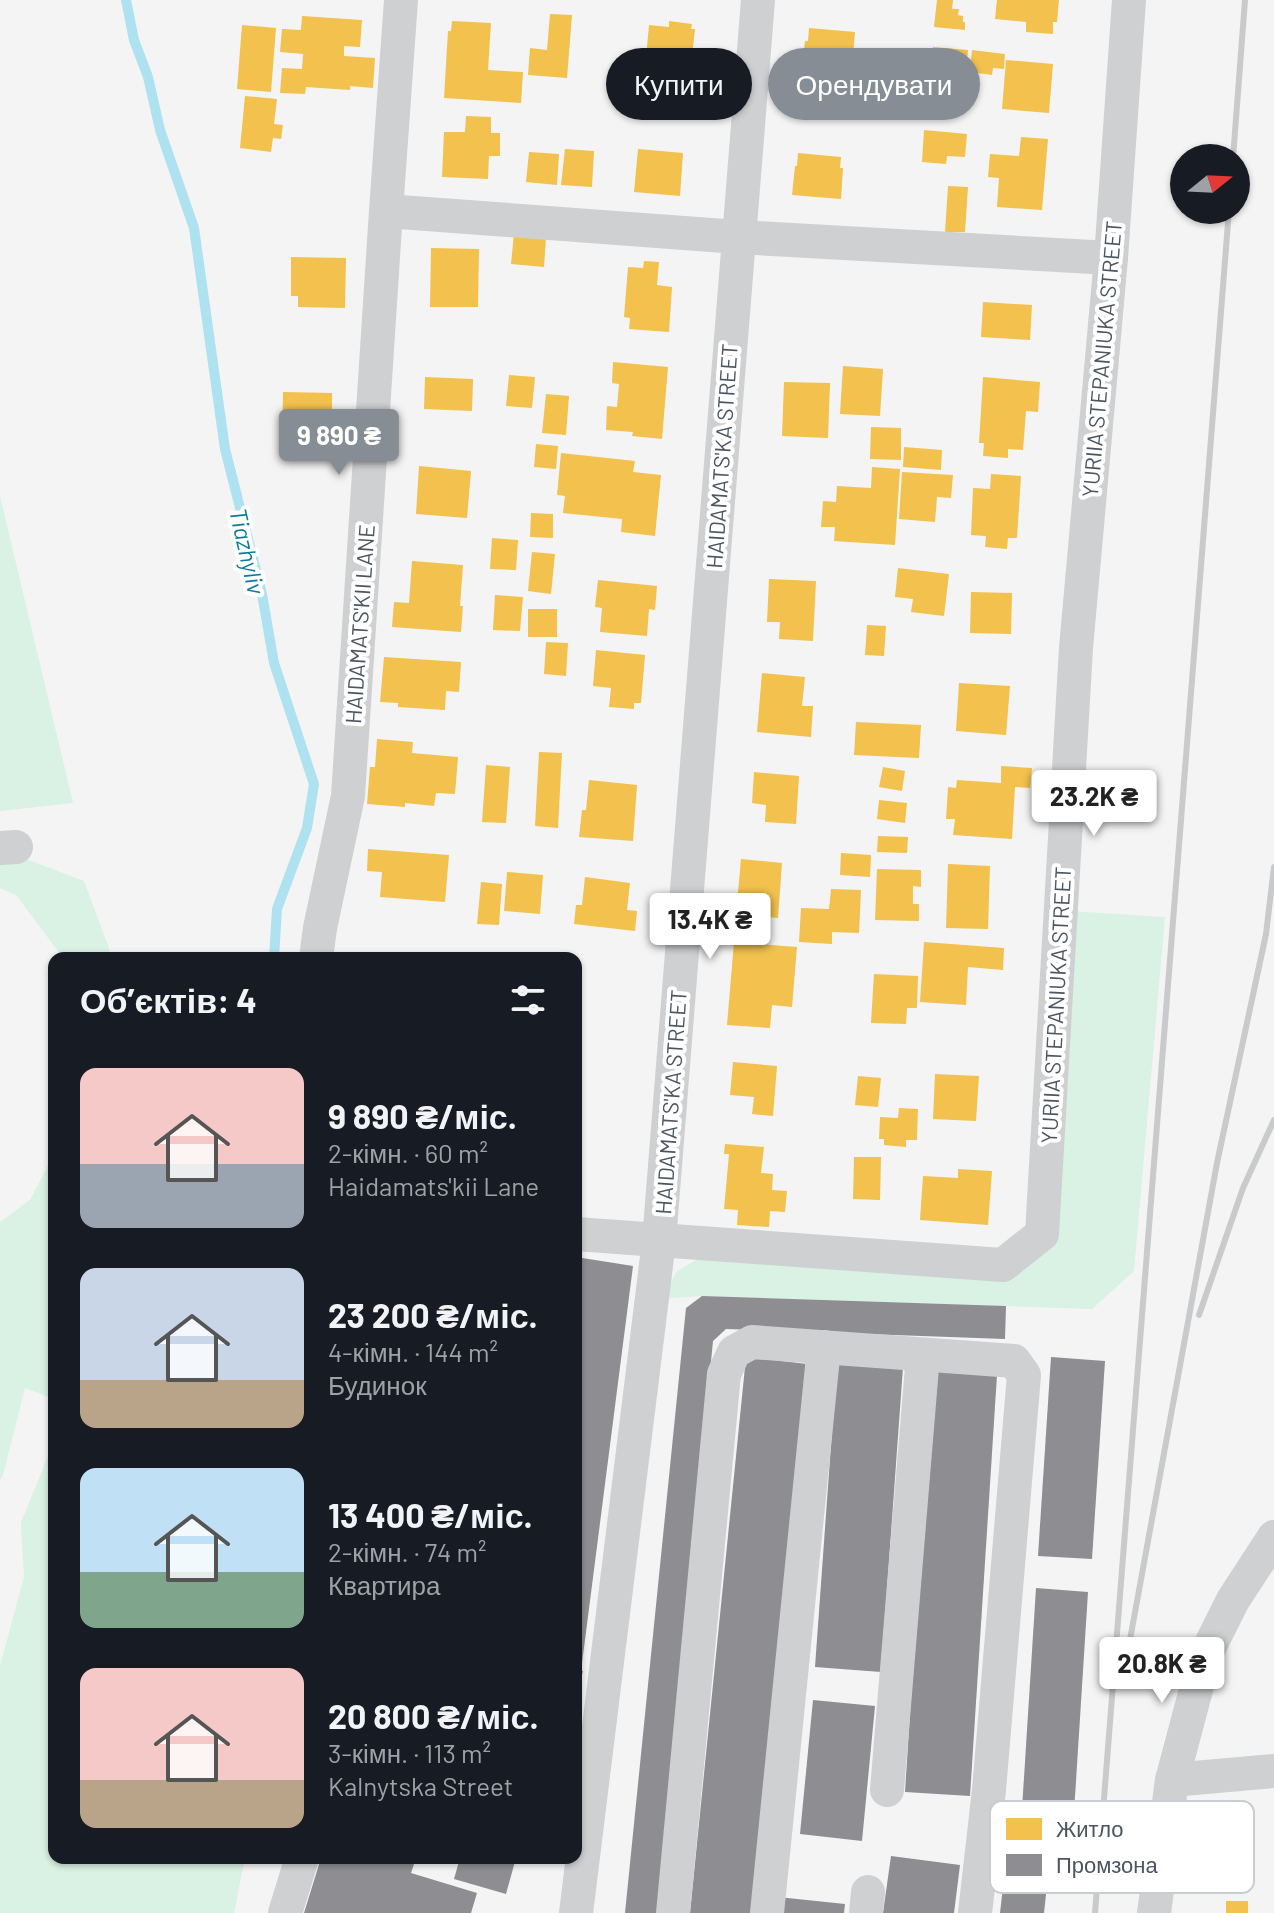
<!DOCTYPE html>
<html lang="uk">
<meta charset="utf-8">
<style>
:root{--surface:#171b24;--page:#242831;--text:#f1f3f6;--muted:#9ea1a6;--accent:#868d94}
body{margin:0;font-family:Barlow,sans-serif;background:var(--page);color:var(--text);height:100vh;display:flex;flex-direction:column;font-size:30px;white-space:nowrap}
*{box-sizing:border-box;margin:0}
p{font-size:26px;color:var(--muted)}
.icon{flex:none;width:44px;height:44px;fill:none;stroke:currentColor;stroke-width:2;stroke-linecap:round;stroke-linejoin:round}
.map{position:relative;flex:1;overflow:hidden}
.side{position:absolute;left:48px;top:952px;width:534px;height:912px;display:flex;flex-direction:column;background:var(--surface);border-radius:16px;box-shadow:0 2px 6px #0004}
.side>*{flex:none}
.hud{position:absolute;left:606px;top:48px;width:548px;height:72px;display:flex;gap:16px}
.needle{width:52px;rotate:72deg}
.tools{position:absolute;left:1170px;top:144px;display:grid;gap:16px}
.tools a{display:grid;place-items:center;width:80px;height:80px;border-radius:50%;background:var(--surface);box-shadow:0 2px 6px #0004;font-size:40px}
.price{position:absolute;translate:-50% -68px;padding:0 18px;border-radius:8px;background:#fff;color:#222;font-size:26px;line-height:52px;filter:drop-shadow(0 2px 4px #0008)}
.price::after{content:'';position:absolute;left:50%;top:48px;width:24px;height:18px;margin-left:-12px;background:inherit;clip-path:polygon(0 0,100% 0,50% 100%)}
.price.selected{background:var(--accent);color:#fff}
ul{padding:0;list-style:none}
li{display:flex;align-items:center;gap:24px;height:200px;padding:0 32px}
li span{display:grid;place-items:center;flex:none;width:224px;height:160px;border-radius:16px;color:#555}
li>.icon{margin-inline-start:auto}
span .icon{width:96px;height:96px;fill:#fffc;stroke-width:1}
li b{font-size:34px}
h2{display:flex;justify-content:space-between;align-items:center;height:96px;padding:0 32px;font-size:34px}
.pill{padding:0 28px;border-radius:36px;background:var(--surface);box-shadow:0 2px 6px #0004;font-size:28px;line-height:72px}
.pill.selected{background:var(--accent);color:#fff}
.map>svg:first-child{display:block}
.green{fill:#d9f2e3}
.homes{fill:#f2c14e}
.industry{fill:#8d8d92}
.lines{fill:none;stroke-linecap:round;stroke-linejoin:round}
.stream{stroke:#aee2f0;stroke-width:10}
.minor{stroke:#ced0d2;stroke-width:34}
.rail{stroke:#c9cacc;stroke-width:6}
.labels{text-anchor:middle;dominant-baseline:central;stroke-width:8;stroke-linejoin:round;paint-order:stroke}
.street-label{font-size:22px;fill:#4a5661;stroke:#fff}
.water-label{font-size:24px;font-style:italic;fill:#0c7c9b;stroke:#fff}
.key{fill:#fff;stroke:#c9ccd0;stroke-width:2}
.key-label{font-size:22px;fill:#4a5661}
</style>
<div class="map">
<svg width="1274" height="1913" viewBox="0 0 1274 1913">
<rect width="100%" height="100%" fill="#f4f4f4"/>
<g class="green">
<path d="M 0,496 L 73,803 L 0,811 Z"/>
<path d="M 29,860 L 84,881 L 109,948 L 110,958 L 63,958 L 17,896 L 0,888 L 0,864 Z"/>
<path d="M 1070,911 L 1165,917 L 1134,1271 L 1092,1309 L 702,1296 L 662,1299 L 677,1271 L 700,1258 L 1004,1272 L 1048,1239 Z"/>
<path d="M 54,1154 L 54,1399 L 25,1388 L 3,1475 L 0,1480 L 0,1222 L 30,1200 Z"/>
<path d="M 54,1441 L 54,1858 L 245,1858 L 234,1913 L 0,1913 L 0,1666 L 24,1577 L 21,1523 Z"/>
</g>
<g class="homes">
<path d="M 937,0 L 953,0 L 952,9 L 959,9 L 958,15 L 963,16 L 963,22 L 965,22 L 965,30 L 934,27 Z"/>
<path d="M 997,0 L 1059,0 L 1057,22 L 1053,22 L 1053,34 L 1026,32 L 1026,22 L 995,19 Z"/>
<path d="M 550,14 L 572,15 L 567,78 L 528,75 L 530,48 L 547,50 Z"/>
<path d="M 302,16 L 362,20 L 360,47 L 344,46 L 344,56 L 375,58 L 373,88 L 350,86 L 350,90 L 306,87 L 305,94 L 280,93 L 282,68 L 302,69 L 303,54 L 280,52 L 282,29 L 301,30 Z"/>
<path d="M 452,21 L 491,23 L 488,70 L 523,72 L 521,103 L 444,98 L 448,31 L 451,31 Z"/>
<path d="M 669,21 L 692,24 L 691,29 L 695,29 L 686,112 L 660,109 L 661,92 L 643,90 L 649,25 L 669,27 Z"/>
<path d="M 242,25 L 276,28 L 271,92 L 237,89 Z"/>
<path d="M 809,28 L 855,32 L 851,77 L 856,78 L 854,102 L 799,97 L 805,41 L 808,41 Z"/>
<path d="M 933,47 L 968,50 L 966,72 L 961,71 L 960,90 L 930,87 Z"/>
<path d="M 972,50 L 1005,54 L 1004,69 L 993,68 L 992,75 L 970,72 Z"/>
<path d="M 1006,60 L 1053,64 L 1049,113 L 1002,109 Z"/>
<path d="M 245,96 L 277,99 L 274,124 L 283,125 L 281,139 L 273,138 L 271,152 L 240,148 Z"/>
<path d="M 466,116 L 491,117 L 491,133 L 500,133 L 500,156 L 489,156 L 488,179 L 442,177 L 444,132 L 465,132 Z"/>
<path d="M 924,130 L 967,134 L 965,157 L 947,156 L 946,164 L 922,162 Z"/>
<path d="M 1021,137 L 1048,139 L 1042,210 L 997,207 L 999,178 L 988,177 L 990,154 L 1019,156 Z"/>
<path d="M 565,149 L 594,151 L 592,187 L 561,185 Z"/>
<path d="M 638,149 L 683,153 L 680,196 L 634,192 Z"/>
<path d="M 529,152 L 559,154 L 557,185 L 526,182 Z"/>
<path d="M 798,153 L 841,157 L 840,168 L 843,168 L 841,199 L 792,195 L 795,166 L 797,166 Z"/>
<path d="M 948,186 L 968,187 L 965,232 L 945,232 Z"/>
<path d="M 514,234 L 546,237 L 544,267 L 511,264 Z"/>
<path d="M 431,248 L 479,249 L 478,307 L 430,307 Z"/>
<path d="M 291,257 L 346,258 L 345,308 L 298,307 L 298,296 L 291,296 Z"/>
<path d="M 644,261 L 659,262 L 657,285 L 672,287 L 669,332 L 629,329 L 630,318 L 624,317 L 628,267 L 643,268 Z"/>
<path d="M 983,302 L 1032,305 L 1030,340 L 981,337 Z"/>
<path d="M 613,362 L 668,367 L 662,439 L 632,436 L 633,432 L 606,430 L 607,406 L 617,407 L 619,384 L 612,383 Z"/>
<path d="M 843,366 L 883,369 L 880,416 L 840,414 Z"/>
<path d="M 509,375 L 535,377 L 532,408 L 506,406 Z"/>
<path d="M 425,377 L 473,379 L 472,411 L 424,409 Z"/>
<path d="M 983,377 L 1040,382 L 1038,412 L 1026,411 L 1023,450 L 1008,449 L 1008,458 L 983,456 L 984,443 L 979,443 Z"/>
<path d="M 784,382 L 830,383 L 828,438 L 782,436 Z"/>
<path d="M 283,392 L 332,393 L 332,422 L 336,422 L 336,442 L 317,442 L 316,453 L 301,453 L 301,442 L 282,442 Z"/>
<path d="M 546,394 L 569,396 L 566,435 L 542,433 Z"/>
<path d="M 871,427 L 901,428 L 901,460 L 870,459 Z"/>
<path d="M 536,444 L 558,446 L 556,469 L 534,467 Z"/>
<path d="M 904,447 L 942,450 L 941,470 L 903,467 Z"/>
<path d="M 561,453 L 635,461 L 633,472 L 661,475 L 655,536 L 621,532 L 622,519 L 563,513 L 565,496 L 557,495 Z"/>
<path d="M 419,466 L 471,471 L 467,518 L 416,514 Z"/>
<path d="M 872,467 L 900,469 L 895,545 L 834,541 L 835,527 L 821,527 L 823,501 L 836,502 L 837,486 L 871,488 Z"/>
<path d="M 902,472 L 953,475 L 951,498 L 937,497 L 935,522 L 899,519 Z"/>
<path d="M 991,474 L 1021,476 L 1017,538 L 1008,538 L 1007,549 L 985,547 L 986,536 L 971,535 L 973,488 L 990,489 Z"/>
<path d="M 531,513 L 553,514 L 553,538 L 530,537 Z"/>
<path d="M 492,538 L 518,540 L 516,570 L 490,569 Z"/>
<path d="M 532,552 L 555,554 L 551,594 L 528,591 Z"/>
<path d="M 412,561 L 463,565 L 460,606 L 463,606 L 461,632 L 392,627 L 394,602 L 409,603 Z"/>
<path d="M 898,568 L 949,574 L 944,616 L 911,612 L 913,599 L 895,597 Z"/>
<path d="M 769,579 L 816,581 L 813,641 L 779,639 L 780,622 L 767,622 Z"/>
<path d="M 598,580 L 657,586 L 655,610 L 649,609 L 647,636 L 600,632 L 602,608 L 595,607 Z"/>
<path d="M 971,592 L 1012,593 L 1011,634 L 970,633 Z"/>
<path d="M 495,595 L 523,597 L 520,631 L 493,630 Z"/>
<rect x="528" y="609" width="29" height="28"/>
<path d="M 867,625 L 886,626 L 884,656 L 865,655 Z"/>
<path d="M 546,642 L 568,643 L 566,676 L 544,674 Z"/>
<path d="M 596,650 L 645,655 L 641,703 L 634,703 L 634,709 L 609,707 L 611,688 L 593,686 Z"/>
<path d="M 384,657 L 461,662 L 459,692 L 446,691 L 445,710 L 398,707 L 398,703 L 380,702 Z"/>
<path d="M 762,673 L 805,677 L 802,706 L 813,706 L 811,737 L 757,732 Z"/>
<path d="M 959,683 L 1010,686 L 1006,735 L 956,731 Z"/>
<path d="M 856,722 L 921,725 L 919,758 L 854,755 Z"/>
<path d="M 377,739 L 413,742 L 412,753 L 458,757 L 455,794 L 436,793 L 434,806 L 405,803 L 405,807 L 367,804 L 370,767 L 375,767 Z"/>
<path d="M 539,752 L 562,753 L 558,828 L 535,826 Z"/>
<path d="M 486,765 L 510,767 L 506,823 L 482,822 Z"/>
<path d="M 1001,766 L 1032,768 L 1030,788 L 1015,787 L 1012,839 L 953,835 L 955,819 L 946,819 L 948,787 L 956,788 L 957,780 L 1001,783 Z"/>
<path d="M 883,767 L 905,771 L 902,791 L 879,787 Z"/>
<path d="M 754,772 L 799,776 L 796,824 L 765,822 L 766,805 L 752,803 Z"/>
<path d="M 589,780 L 637,785 L 633,841 L 579,837 L 582,810 L 586,810 Z"/>
<path d="M 879,800 L 907,803 L 905,823 L 877,819 Z"/>
<path d="M 878,836 L 908,837 L 907,853 L 877,852 Z"/>
<path d="M 368,849 L 449,855 L 445,902 L 380,897 L 382,872 L 367,871 Z"/>
<path d="M 841,853 L 871,855 L 870,877 L 840,875 Z"/>
<path d="M 741,859 L 782,863 L 778,918 L 736,914 Z"/>
<path d="M 948,864 L 990,866 L 988,929 L 946,928 Z"/>
<path d="M 877,869 L 921,870 L 921,887 L 913,886 L 913,904 L 919,904 L 919,921 L 875,920 Z"/>
<path d="M 507,872 L 543,875 L 540,914 L 504,911 Z"/>
<path d="M 585,877 L 630,883 L 627,910 L 637,911 L 635,931 L 574,924 L 576,905 L 582,905 Z"/>
<path d="M 481,882 L 502,884 L 499,925 L 477,924 Z"/>
<path d="M 831,889 L 861,890 L 859,933 L 832,932 L 832,944 L 799,942 L 801,908 L 829,909 Z"/>
<path d="M 734,942 L 797,947 L 792,1007 L 772,1005 L 770,1028 L 727,1025 Z"/>
<path d="M 924,942 L 1004,948 L 1003,970 L 968,967 L 966,1005 L 920,1002 Z"/>
<path d="M 874,974 L 918,976 L 917,1008 L 907,1008 L 906,1024 L 871,1023 Z"/>
<path d="M 733,1062 L 777,1066 L 773,1116 L 752,1114 L 754,1097 L 730,1095 Z"/>
<path d="M 935,1074 L 979,1076 L 976,1121 L 933,1119 Z"/>
<path d="M 858,1076 L 881,1078 L 878,1107 L 855,1105 Z"/>
<path d="M 899,1108 L 918,1109 L 917,1140 L 906,1140 L 906,1147 L 884,1145 L 884,1139 L 879,1139 L 880,1117 L 898,1118 Z"/>
<path d="M 725,1144 L 764,1147 L 761,1173 L 773,1174 L 772,1190 L 787,1191 L 785,1212 L 770,1211 L 769,1227 L 737,1225 L 738,1210 L 724,1209 L 729,1154 L 724,1154 Z"/>
<path d="M 854,1157 L 881,1157 L 880,1200 L 853,1199 Z"/>
<path d="M 958,1169 L 992,1171 L 988,1225 L 920,1220 L 923,1176 L 958,1178 Z"/>
<rect x="1226" y="1901" width="22" height="12"/>
</g>
<g class="industry">
<path d="M 576,1257 L 633,1266 L 581,1671 L 583,1671 L 577,1694 Z"/>
<path d="M 702,1296 L 1006,1306 L 1005,1339 L 726,1329 L 713,1341 L 657,1913 L 625,1913 L 686,1308 Z"/>
<path d="M 746,1357 L 807,1364 L 752,1913 L 690,1913 Z"/>
<path d="M 1051,1357 L 1105,1361 L 1092,1559 L 1038,1556 Z"/>
<path d="M 837,1362 L 903,1367 L 881,1672 L 815,1667 Z"/>
<path d="M 932,1371 L 997,1375 L 970,1796 L 905,1792 Z"/>
<path d="M 1036,1588 L 1088,1592 L 1073,1828 L 1021,1825 Z"/>
<path d="M 813,1700 L 875,1706 L 862,1841 L 800,1834 Z"/>
<path d="M 1009,1834 L 1052,1839 L 1044,1913 L 1000,1913 Z"/>
<path d="M 891,1856 L 960,1865 L 954,1913 L 883,1913 Z"/>
<path d="M 321,1858 L 416,1858 L 411,1873 L 477,1893 L 471,1913 L 304,1913 Z"/>
<path d="M 460,1858 L 516,1858 L 506,1894 L 454,1879 Z"/>
<path d="M 778,1897 L 845,1904 L 844,1913 L 777,1913 Z"/>
</g>
<g class="lines">
<path class="stream" d="M 126,0 L 134,40 L 148,77 L 160,130 L 194,228 L 225,449 L 262,594 L 274,663 L 314,784 L 307,828 L 277,909 L 274,958"/>
<g class="minor">
<path d="M 386,211 L 738,237 L 1111,258"/>
<path d="M 0,848 L 16,847"/>
<path d="M 316,958 L 320,928 L 348,796 L 386,211 L 401,0"/>
<path d="M 576,1234 L 1003,1265 L 1042,1234 L 1076,648 L 1111,258 L 1129,0"/>
<path d="M 1172,1780 L 1274,1771"/>
<path d="M 887,1790 L 923,1355"/>
<path d="M 285,1913 L 302,1858"/>
<path d="M 576,1913 L 659,1241 L 758,0"/>
<path d="M 673,1913 L 724,1374 L 734,1352 L 752,1342 L 1014,1361 L 1024,1375 L 989,1790 L 975,1913"/>
<path d="M 767,1913 L 824,1347"/>
<path d="M 866,1913 L 868,1892"/>
<path d="M 1154,1913 L 1172,1780 L 1205,1656 L 1233,1600 L 1274,1537"/>
</g>
<g class="rail">
<path d="M 1233,158 L 1245,0"/>
<path d="M 1199,1315 L 1243,1188 L 1274,1120"/>
<path d="M 1123,1678 L 1217,1163 L 1266,934 L 1274,867"/>
<path d="M 1095,1913 L 1229,210"/>
</g>
</g>
<g class="labels">
<g class="street-label">
<text transform="translate(1101 359) rotate(-85)">YURIIA STEPANIUKA STREET</text>
<text transform="translate(721 456) rotate(-86)">HAIDAMATS'KA STREET</text>
<text transform="translate(359 624) rotate(-86)">HAIDAMATS'KII LANE</text>
<text transform="translate(1055 1005) rotate(-87)">YURIIA STEPANIUKA STREET</text>
<text transform="translate(670 1102) rotate(-86)">HAIDAMATS'KA STREET</text>
</g>
<g class="water-label">
<text transform="translate(248 551) rotate(77)">Tiazhyliv</text>
</g>
</g>
<rect x="990" y="1801" width="264" height="92" rx="12" class="key"/>
<rect x="1006" y="1818" width="36" height="22" fill="#f2c14e"/>
<rect x="1006" y="1854" width="36" height="22" fill="#8d8d92"/>
<g class="key-label">
<text x="1056" y="1837">Житло</text>
<text x="1056" y="1873">Промзона</text>
</g>
</svg>
<div class="tools">
<a><svg class="needle" viewBox="-14 -14 28 28"><path d="M0-13l5 13h-10z" fill="#e53935"/><path d="M0 13l5-13h-10z" fill="#9ea1a6"/></svg></a>
</div>
<b class="price selected" style="left:339px;top:477px">9 890 ₴</b>
<b class="price" style="left:1094px;top:838px">23.2K ₴</b>
<b class="price" style="left:710px;top:961px">13.4K ₴</b>
<b class="price" style="left:1162px;top:1705px">20.8K ₴</b>
<div class="hud">
<a class="pill">Купити</a>
<a class="pill selected">Орендувати</a>
</div>
<section class="side">
<h2>Об’єктів: 4<svg class="icon" aria-label="filters" viewBox="0 0 24 24"><path d="M4 7h16M4 17h16"/><circle cx="9" cy="7" r="2"/><circle cx="15" cy="17" r="2"/></svg></h2>
<ul>
<li><span style="background:linear-gradient(#f6c9c9 60%,#9aa5b1 0)"><svg class="icon" aria-label="home" viewBox="0 0 24 24"><path d="M3 11l9-7 9 7M6 9v11h12V9"/></svg></span><div><b>9 890 ₴/міс.</b><p>2-кімн. · 60 m²</p><p>Haidamats'kii Lane</p></div></li>
<li><span style="background:linear-gradient(#c9d6e8 70%,#b9a48a 0)"><svg class="icon" aria-label="home" viewBox="0 0 24 24"><path d="M3 11l9-7 9 7M6 9v11h12V9"/></svg></span><div><b>23 200 ₴/міс.</b><p>4-кімн. · 144 m²</p><p>Будинок</p></div></li>
<li><span style="background:linear-gradient(#bfe0f5 65%,#7fa58c 0)"><svg class="icon" aria-label="home" viewBox="0 0 24 24"><path d="M3 11l9-7 9 7M6 9v11h12V9"/></svg></span><div><b>13 400 ₴/міс.</b><p>2-кімн. · 74 m²</p><p>Квартира</p></div></li>
<li><span style="background:linear-gradient(#f6c9c9 70%,#b9a48a 0)"><svg class="icon" aria-label="home" viewBox="0 0 24 24"><path d="M3 11l9-7 9 7M6 9v11h12V9"/></svg></span><div><b>20 800 ₴/міс.</b><p>3-кімн. · 113 m²</p><p>Kalnytska Street</p></div></li>
</ul>
</section>
</div>
